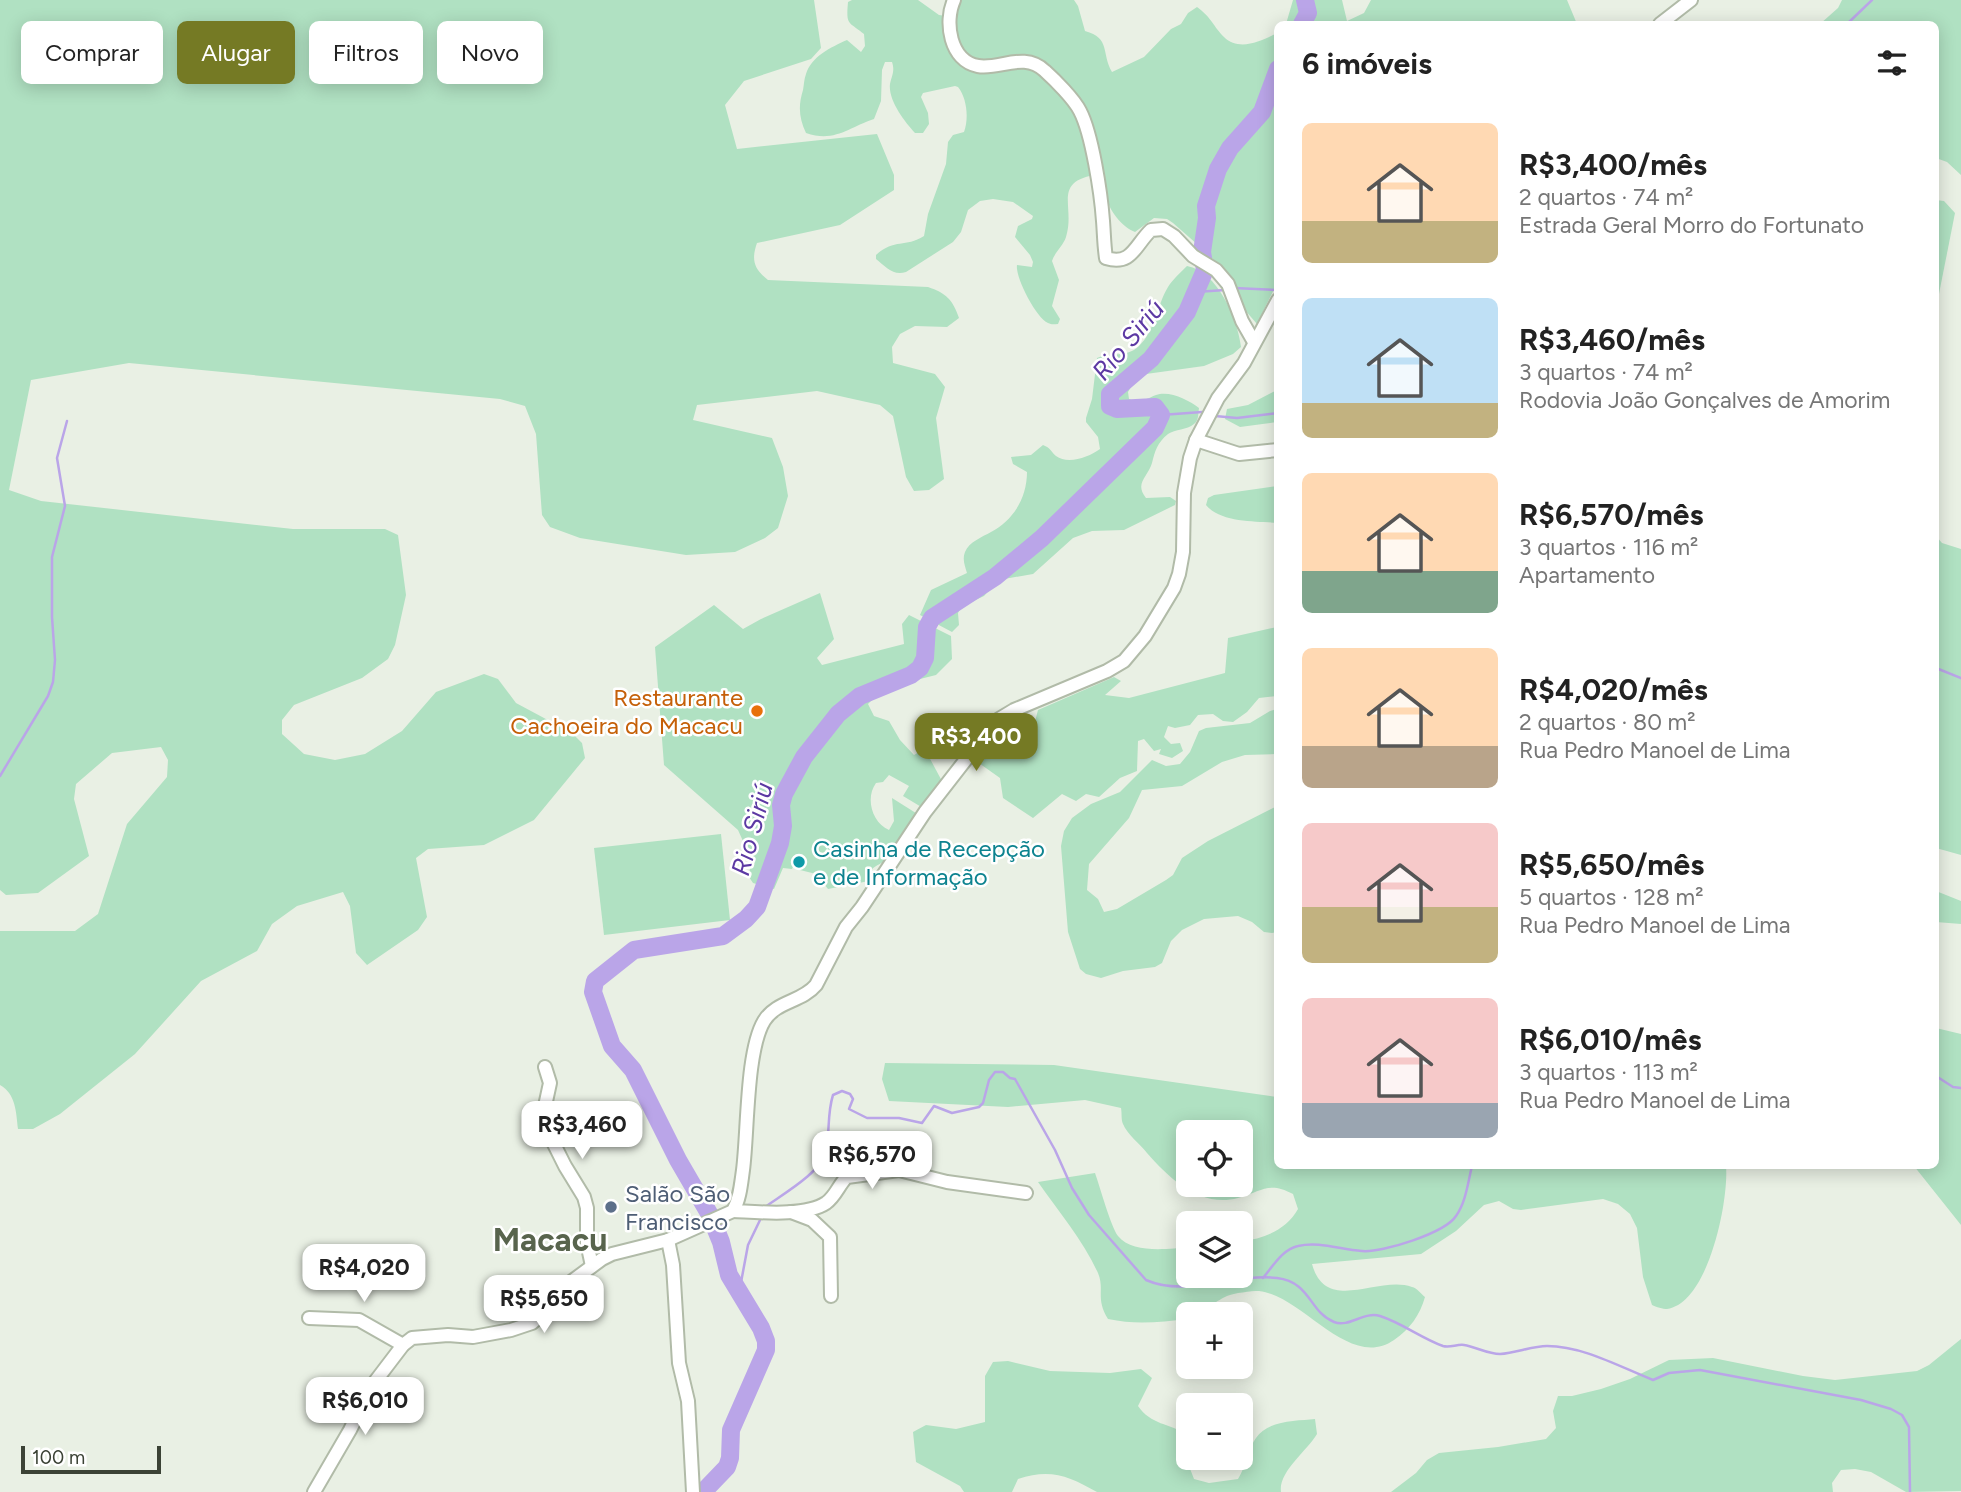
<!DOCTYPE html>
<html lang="pt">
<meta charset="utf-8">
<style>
:root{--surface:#fff;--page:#f6f6f6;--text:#222;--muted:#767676;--accent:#757a24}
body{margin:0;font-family:Figtree,sans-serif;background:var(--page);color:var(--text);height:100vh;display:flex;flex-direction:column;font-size:26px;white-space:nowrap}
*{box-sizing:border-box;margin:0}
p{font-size:23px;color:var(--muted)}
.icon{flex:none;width:38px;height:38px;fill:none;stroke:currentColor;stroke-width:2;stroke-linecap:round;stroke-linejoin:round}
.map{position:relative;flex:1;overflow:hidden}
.drawer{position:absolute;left:1274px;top:21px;width:665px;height:1148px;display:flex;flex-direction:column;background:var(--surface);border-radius:10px;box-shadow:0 4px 18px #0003}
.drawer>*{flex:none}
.banner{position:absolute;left:21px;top:21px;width:665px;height:63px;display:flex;gap:14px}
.tools{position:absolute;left:1176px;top:1120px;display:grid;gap:14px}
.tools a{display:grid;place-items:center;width:77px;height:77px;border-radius:10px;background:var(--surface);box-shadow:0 4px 18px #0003;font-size:35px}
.scale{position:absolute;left:21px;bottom:18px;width:140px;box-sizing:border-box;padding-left:7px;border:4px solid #3b4235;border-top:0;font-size:19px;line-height:24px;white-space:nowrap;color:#3b4235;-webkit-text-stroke:5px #fff;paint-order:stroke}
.price{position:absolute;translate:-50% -60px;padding:0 16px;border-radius:14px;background:#fff;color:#222;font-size:23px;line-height:46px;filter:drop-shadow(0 2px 4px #0008)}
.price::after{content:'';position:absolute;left:50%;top:42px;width:21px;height:16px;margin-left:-10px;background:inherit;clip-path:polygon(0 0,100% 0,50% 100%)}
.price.selected{background:var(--accent);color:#fff}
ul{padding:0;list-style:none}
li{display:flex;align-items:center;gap:21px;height:175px;padding:0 28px}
li span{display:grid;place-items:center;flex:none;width:196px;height:140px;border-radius:10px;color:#555}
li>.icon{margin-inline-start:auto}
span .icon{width:84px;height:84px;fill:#fffc;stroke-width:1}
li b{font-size:30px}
h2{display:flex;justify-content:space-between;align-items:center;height:84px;padding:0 28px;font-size:30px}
.pill{padding:0 24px;border-radius:10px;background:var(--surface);box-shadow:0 4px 18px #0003;font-size:24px;line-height:63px}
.pill.selected{background:var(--accent);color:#fff}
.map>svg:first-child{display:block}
.green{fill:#b0e1c2;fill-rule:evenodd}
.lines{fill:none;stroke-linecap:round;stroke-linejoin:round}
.stream{stroke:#baa5e8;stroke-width:2.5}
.river{stroke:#baa5e8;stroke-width:18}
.minor-casing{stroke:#b1bba8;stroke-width:16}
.minor{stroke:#fff;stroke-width:12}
.food-dot{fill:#e8710a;stroke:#fff;stroke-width:2.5}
.culture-dot{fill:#0f9aa8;stroke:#fff;stroke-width:2.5}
.service-dot{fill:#5c6f8a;stroke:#fff;stroke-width:2.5}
.labels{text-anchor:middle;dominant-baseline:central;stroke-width:5;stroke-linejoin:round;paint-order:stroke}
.food-label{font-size:24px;fill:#c56008;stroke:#fff;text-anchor:end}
.culture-label{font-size:24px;fill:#0d838f;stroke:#fff;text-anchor:start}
.service-label{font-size:24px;fill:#4e5e75;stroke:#fff;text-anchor:start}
.water-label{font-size:26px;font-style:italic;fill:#5c39a3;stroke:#fff}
.district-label{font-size:32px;font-weight:bold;fill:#58644d;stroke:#fff}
</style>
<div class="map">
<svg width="1961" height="1492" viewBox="0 0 1961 1492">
<rect width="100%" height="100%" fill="#e9f0e4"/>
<g class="green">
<path d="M 0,0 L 814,0 L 821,48 L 811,59 L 744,81 L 725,105 L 737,149 L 877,134 L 894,175 L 894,190 L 840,225 L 757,243 C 751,260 754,269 768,280 L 928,287 C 946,293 953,300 959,318 L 947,327 L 915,326 L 900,334 L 892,347 L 893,363 L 935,374 L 945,387 L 936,418 L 944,479 L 929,490 L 914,491 L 906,477 L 893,416 L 880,405 L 817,391 L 697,405 L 693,420 L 772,438 L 783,467 L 788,496 L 778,528 L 765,538 L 735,552 L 686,555 L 580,538 L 550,527 L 542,515 L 536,434 L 525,406 L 500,399 L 129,363 L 31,380 L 9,490 L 41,501 L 293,529 L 385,529 L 398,535 L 406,595 L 395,645 L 388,659 L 362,678 L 294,705 L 282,720 L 282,734 L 304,754 L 335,760 L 365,754 L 402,731 L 436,692 L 484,674 L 498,679 L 516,703 L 572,733 L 582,743 L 585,758 L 534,820 L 484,845 L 428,849 L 416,858 L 427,917 L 418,930 L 367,965 L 356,953 L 350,906 L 343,892 L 297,906 L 272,924 L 257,951 L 201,981 L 135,1054 L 60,1114 L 33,1129 L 18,1129 C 16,1112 16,1094 0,1085 L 0,931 L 75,931 L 98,914 L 127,824 L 167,777 L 168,760 L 161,747 L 112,753 L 76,784 L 74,799 L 89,856 L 38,893 L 6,895 L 0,890 Z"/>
<path d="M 852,0 L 918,0 L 939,15 L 946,16 L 956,12 L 962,0 L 1074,0 L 1078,6 L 1085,31 C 1111,38 1101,53 1112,72 L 1144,57 L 1171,29 L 1181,24 L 1188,13 L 1197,7 C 1212,18 1213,26 1224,37 C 1239,52 1262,41 1277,33 L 1278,281 L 1257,324 L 1238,302 L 1230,277 L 1206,252 L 1173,223 L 1167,219 L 1154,218 L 1135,232 C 1124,228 1111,213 1108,202 C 1104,192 1106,183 1100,174 C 1050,181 1076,205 1066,237 C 1063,246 1055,252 1052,261 L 1059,280 L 1052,306 L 1060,319 L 1058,324 C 1054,324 1052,325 1048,323 C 1036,318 1015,277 1017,265 L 1032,267 L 1033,262 L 1030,255 L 1015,237 L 1018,226 L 1032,219 L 1033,216 L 1013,202 L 993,199 L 980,201 L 968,210 L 961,232 L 953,242 L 906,272 C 893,276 886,267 876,259 L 876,255 C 895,238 905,248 924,236 L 928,214 L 946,164 L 948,142 L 953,135 L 964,132 C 969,119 967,98 958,87 L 955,86 L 923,93 L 921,97 L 928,113 L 929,124 L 923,133 L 915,133 C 904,121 888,100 890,84 C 892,75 895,71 892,62 L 885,62 L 882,70 L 881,101 L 874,119 C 849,127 835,143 806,133 C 799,118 798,106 803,90 C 804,85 804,79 806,74 C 811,57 831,47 847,40 L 861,52 L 865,46 L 864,34 C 848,21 846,26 848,2 Z"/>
<path d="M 1293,0 L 1342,0 L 1347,21 L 1364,13 L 1371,0 L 1567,0 L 1577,24 L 1286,24 Z"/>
<path d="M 1842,0 L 1961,0 L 1961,175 L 1947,162 L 1936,158 L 1936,24 L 1820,24 L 1838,8 Z"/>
<path d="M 1936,200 L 1944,201 L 1955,213 L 1936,309 Z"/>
<path d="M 1187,266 C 1217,271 1238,319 1241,347 L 1233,354 L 1204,366 L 1146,374 L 1134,382 L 1128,392 L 1129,399 C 1142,404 1145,399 1156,395 C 1169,390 1189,400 1199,408 C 1198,414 1199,420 1194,424 C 1187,430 1175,429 1168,434 C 1157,443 1155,451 1152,463 C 1148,477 1134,483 1146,498 L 1170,497 L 1176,501 L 1175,505 L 1124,530 L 1092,531 L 1073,538 L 1033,574 L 1004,579 L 994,585 L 984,596 L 961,607 L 958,613 L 959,625 L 952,632 L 920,615 L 931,590 L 967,573 C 965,566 962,559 965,552 C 969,542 982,537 991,532 C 1014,520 1027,497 1027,472 L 1013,464 L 1011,457 L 1031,455 L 1043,445 C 1051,448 1050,451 1056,456 C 1068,465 1089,457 1100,449 L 1098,437 L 1086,422 L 1086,418 L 1092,399 L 1097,358 C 1111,352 1127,358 1139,346 C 1155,331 1157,305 1168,287 C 1173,279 1181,272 1187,266 Z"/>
<path d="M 1277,390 L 1277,422 L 1240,427 L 1225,419 L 1227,409 L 1248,405 Z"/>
<path d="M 1277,486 L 1277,523 C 1256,521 1221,523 1206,505 L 1208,498 L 1214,495 Z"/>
<path d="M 1936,536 L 1942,543 L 1961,549 L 1961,855 L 1936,848 Z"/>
<path d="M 820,593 L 834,639 L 817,658 L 822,665 L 904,644 L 902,624 L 909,615 L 951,636 L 952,659 L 936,675 L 884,688 L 868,704 L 874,716 L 889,721 L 900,740 L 914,755 L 936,742 L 928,755 L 943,783 L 923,808 L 903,796 L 909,786 L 889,775 L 883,782 L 876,783 C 865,798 872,823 889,830 L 894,821 L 892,798 L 919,815 C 910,829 901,847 889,858 C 880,866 867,866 869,881 L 828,889 L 816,874 L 800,870 L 804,861 L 797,858 L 792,869 L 783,868 L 774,889 L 753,883 L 749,877 L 751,859 L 738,830 L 664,765 L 655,647 L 714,605 L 743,629 L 761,619 Z"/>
<path d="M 1277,627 L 1277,696 L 1259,698 L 1247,712 L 1233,722 L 1223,721 L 1213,714 L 1198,715 L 1190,725 L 1175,728 L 1168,726 L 1164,737 L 1171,744 L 1180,743 L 1183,751 L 1172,758 L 1159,754 L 1161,749 L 1154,751 L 1144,739 L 1138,741 L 1137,771 L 1120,778 L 1099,797 L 1086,794 L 1076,801 L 1062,794 L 1033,818 L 1003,798 L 1000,778 L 976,761 L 1006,753 L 1026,756 L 1038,710 L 1114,677 L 1121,681 L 1105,695 L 1129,698 L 1225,673 L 1228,638 Z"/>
<path d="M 1277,709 L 1277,754 L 1245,755 L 1222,762 L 1182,786 L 1142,790 L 1129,818 L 1089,864 L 1087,890 L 1098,899 L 1104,912 L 1117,909 L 1166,880 L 1173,875 L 1182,858 L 1208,841 L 1277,806 L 1277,932 L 1272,933 L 1264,932 L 1252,922 L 1238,916 L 1204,919 L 1182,930 L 1171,941 L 1162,963 L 1155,967 L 1123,971 L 1101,978 L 1086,974 L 1080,969 L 1068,932 L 1061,846 L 1064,831 L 1072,818 L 1091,804 L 1120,792 L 1152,760 L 1166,766 L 1180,764 L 1190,752 L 1199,731 L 1206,728 L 1250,723 L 1270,711 Z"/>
<path d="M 721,834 L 730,920 L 604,935 L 594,848 Z"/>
<path d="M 1936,891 L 1961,901 L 1961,924 L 1936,922 Z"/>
<path d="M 1936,1028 L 1961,1034 L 1961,1225 L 1914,1166 L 1936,1166 Z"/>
<path d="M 885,1063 L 1054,1065 L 1277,1097 L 1278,1166 L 1726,1166 C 1729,1199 1709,1303 1667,1309 C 1663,1309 1656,1307 1652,1305 L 1643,1277 L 1637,1228 L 1630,1214 L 1618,1204 L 1603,1199 L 1521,1210 L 1513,1209 L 1499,1201 L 1484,1205 L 1456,1231 L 1421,1254 L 1312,1264 C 1326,1315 1378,1275 1412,1287 C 1417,1288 1421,1294 1425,1297 C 1420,1315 1410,1329 1394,1340 C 1349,1371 1303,1296 1259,1291 C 1251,1291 1234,1293 1227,1296 C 1213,1302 1204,1314 1188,1314 L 1188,1319 C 1160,1322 1136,1325 1108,1319 C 1095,1298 1105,1290 1098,1273 C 1083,1240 1058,1211 1038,1182 L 1095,1173 C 1100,1187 1111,1227 1118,1236 C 1132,1254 1169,1249 1188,1247 L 1188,1276 L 1241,1276 L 1241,1241 C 1264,1239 1286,1230 1298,1209 L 1293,1194 C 1269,1181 1262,1191 1238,1198 C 1200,1208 1170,1179 1147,1153 C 1140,1144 1127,1134 1123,1124 C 1121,1120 1122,1113 1121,1108 L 1085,1100 L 1008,1107 L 889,1101 L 882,1079 ZM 1188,1132 L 1241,1132 L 1241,1185 L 1188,1185 Z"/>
<path d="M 1961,1339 L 1961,1491 L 1906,1492 L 1871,1472 L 1855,1469 L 1841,1470 L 1832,1483 L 1833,1492 L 1391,1492 L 1416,1473 L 1427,1460 L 1439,1453 L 1498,1447 L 1546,1439 L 1556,1428 L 1553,1411 L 1558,1396 L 1572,1396 L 1601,1389 L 1630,1379 L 1669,1360 L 1713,1358 L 1803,1376 L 1835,1380 L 1917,1371 L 1929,1365 Z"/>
<path d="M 1008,1361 L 1050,1371 L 1110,1373 L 1141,1369 L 1152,1378 L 1138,1406 C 1151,1425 1169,1423 1188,1435 L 1189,1466 L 1194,1479 L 1209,1483 L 1238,1479 C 1246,1466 1249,1447 1256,1438 C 1268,1420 1297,1421 1315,1419 L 1317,1434 C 1307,1451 1278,1472 1281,1492 L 1097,1492 C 1069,1476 1050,1468 1018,1479 L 1012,1492 L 964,1492 L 960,1486 L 916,1462 L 913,1432 L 926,1425 L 956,1429 L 985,1422 L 985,1376 L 993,1362 Z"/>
</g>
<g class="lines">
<g class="stream">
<path d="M 1847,24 L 1872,0"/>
<path d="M 1234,288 L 1276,290"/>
<path d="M 1196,292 L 1225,290"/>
<path d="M 1161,415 L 1202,412"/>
<path d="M 1215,416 L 1237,418 L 1278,413"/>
<path d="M 1936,668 L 1961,678"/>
<path d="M 0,776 L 48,696 L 53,682 L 55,660 L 52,617 L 52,557 L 65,506 L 57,458 L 67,421"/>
<path d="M 1936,1076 L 1953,1087 L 1961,1088"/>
<path d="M 765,1207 C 783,1194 822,1172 826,1151 C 830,1131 827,1114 833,1095 L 842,1091 L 850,1094 L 853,1099 L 849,1109 L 867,1118 L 899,1118 L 922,1123 L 934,1106 L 952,1113 L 979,1107 L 983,1103 L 989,1080 L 995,1072 L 1003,1072 L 1010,1078 L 1015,1079 L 1055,1150 L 1072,1188 L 1089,1215 L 1146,1280 C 1187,1298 1233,1273 1277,1278 C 1311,1282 1309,1312 1334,1322 C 1349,1328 1364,1311 1380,1316 C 1402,1323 1421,1338 1443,1346 C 1450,1348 1457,1344 1464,1345 C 1476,1347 1488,1354 1500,1354 C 1516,1353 1532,1346 1547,1346 C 1583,1346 1620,1367 1653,1380 L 1669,1373 L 1700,1370 L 1861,1400 L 1891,1409 L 1902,1415 L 1909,1427 L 1910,1492"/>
<path d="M 1263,1278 C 1273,1266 1283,1249 1298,1246 C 1320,1241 1341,1250 1362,1251 C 1382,1253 1445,1233 1456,1216 C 1466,1202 1468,1182 1472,1166"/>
<path d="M 739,1293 L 748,1245 L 761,1218"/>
</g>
<g class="river">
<path d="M 1302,24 L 1308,13 L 1305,0"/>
<path d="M 703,1492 L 727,1467 L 730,1458 L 731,1430 L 766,1350 L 766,1341 L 761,1328 L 729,1275 L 721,1242 L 710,1215 L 678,1160 L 633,1070 L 612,1046 L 593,992 L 595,981 L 634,950 L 723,936 L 746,919 L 757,907 L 780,843 L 783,826 L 781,805 L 784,794 L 804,757 L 838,714 L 860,696 L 911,675 L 920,668 L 925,658 L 927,627 L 932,618 L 995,577 L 1042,538 L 1155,428 L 1161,415 L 1155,407 L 1117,409 L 1110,406 L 1110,394 L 1151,359 L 1187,312 L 1205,270 L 1202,252 L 1207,218 L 1206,206 L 1218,169 L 1230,148 L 1262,112 L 1278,69"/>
</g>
<g class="minor-casing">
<g id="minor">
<path d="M 954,0 C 944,22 950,61 978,66 C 1000,70 1024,51 1045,71 C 1055,80 1074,99 1080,111 C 1092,134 1101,193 1103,221 C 1104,233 1104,245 1106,258 C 1132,266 1135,245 1151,230 L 1163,229 L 1174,236 L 1193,256 L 1216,270 L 1228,284 L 1242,321 L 1254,342"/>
<path d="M 1660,24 L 1691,0"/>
<path d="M 1196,440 L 1239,454 L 1278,450"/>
<path d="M 545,1067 L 550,1083 L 545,1106 L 545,1118 L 553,1142 L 565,1166 L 584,1197 L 587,1208 L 587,1243 L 592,1266"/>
<path d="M 733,1211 C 758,1212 805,1217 826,1203 C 836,1196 839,1184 847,1177 L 899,1170 L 947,1182 L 1026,1193"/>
<path d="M 791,1212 L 812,1220 L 830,1237 L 831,1296"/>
<path d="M 668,1240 L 673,1265 L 679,1363 L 688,1401 L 693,1492"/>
<path d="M 309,1318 L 359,1320 L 403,1345"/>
<path d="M 314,1492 L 350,1430 L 371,1387 L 403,1345 L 412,1338 L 448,1335 L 473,1337 L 511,1330 L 532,1323 L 547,1310 L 564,1287 L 602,1259 L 612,1254 L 668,1240 L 733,1211 C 740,1199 741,1184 743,1170 C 748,1132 746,1051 764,1021 C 776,1001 802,1002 816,985 L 846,927 L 862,907 L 925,812 L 985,735 L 999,719 L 1014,710 L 1107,671 L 1124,661 L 1145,636 L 1174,588 L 1179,574 L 1183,552 L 1184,493 L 1190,458 L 1196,440 L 1218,398 L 1244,363 L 1278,300"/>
</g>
</g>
<use href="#minor" class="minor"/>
</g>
<circle class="food-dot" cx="757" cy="711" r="7"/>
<circle class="culture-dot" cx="799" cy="862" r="7"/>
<circle class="service-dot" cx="611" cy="1207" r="7"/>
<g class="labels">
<g class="food-label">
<text x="743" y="697">Restaurante<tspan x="743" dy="28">Cachoeira do Macacu</tspan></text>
</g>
<g class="culture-label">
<text x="813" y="848">Casinha de Recepção<tspan x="813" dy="28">e de Informação</tspan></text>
</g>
<g class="service-label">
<text x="625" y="1193">Salão São<tspan x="625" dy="28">Francisco</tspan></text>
</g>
<g class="water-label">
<text transform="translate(1128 340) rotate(-50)">Rio Siriú</text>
<text transform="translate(752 829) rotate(-75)">Rio Siriú</text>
</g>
<g class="district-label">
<text x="550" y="1240">Macacu</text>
</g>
</g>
</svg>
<div class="tools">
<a><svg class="icon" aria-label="locate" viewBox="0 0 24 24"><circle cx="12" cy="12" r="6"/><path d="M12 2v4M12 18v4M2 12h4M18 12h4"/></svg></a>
<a><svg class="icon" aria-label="layers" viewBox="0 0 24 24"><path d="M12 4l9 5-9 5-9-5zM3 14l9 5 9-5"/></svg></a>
<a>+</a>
<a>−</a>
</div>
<div class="scale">100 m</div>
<b class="price selected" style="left:976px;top:773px">R$3,400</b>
<b class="price" style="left:582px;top:1161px">R$3,460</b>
<b class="price" style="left:872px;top:1191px">R$6,570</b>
<b class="price" style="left:364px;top:1304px">R$4,020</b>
<b class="price" style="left:544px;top:1335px">R$5,650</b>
<b class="price" style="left:365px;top:1437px">R$6,010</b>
<div class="banner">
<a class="pill">Comprar</a>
<a class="pill selected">Alugar</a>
<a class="pill">Filtros</a>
<a class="pill">Novo</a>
</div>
<section class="drawer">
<h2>6 imóveis<svg class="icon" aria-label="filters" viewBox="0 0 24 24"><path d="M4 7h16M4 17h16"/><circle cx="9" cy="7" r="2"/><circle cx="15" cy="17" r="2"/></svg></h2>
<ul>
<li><span style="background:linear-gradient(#ffd9b3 70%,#c2b280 0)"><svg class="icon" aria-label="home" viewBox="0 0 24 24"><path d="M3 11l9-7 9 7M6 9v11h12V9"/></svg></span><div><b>R$3,400/mês</b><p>2 quartos · 74 m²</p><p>Estrada Geral Morro do Fortunato</p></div></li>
<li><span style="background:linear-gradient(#bfe0f5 75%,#c2b280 0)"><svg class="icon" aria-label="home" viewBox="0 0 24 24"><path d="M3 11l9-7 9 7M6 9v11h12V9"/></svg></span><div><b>R$3,460/mês</b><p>3 quartos · 74 m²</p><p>Rodovia João Gonçalves de Amorim</p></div></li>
<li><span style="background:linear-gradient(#ffd9b3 70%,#7fa58c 0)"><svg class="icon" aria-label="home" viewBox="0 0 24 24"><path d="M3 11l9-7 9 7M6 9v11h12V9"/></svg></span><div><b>R$6,570/mês</b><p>3 quartos · 116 m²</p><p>Apartamento</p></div></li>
<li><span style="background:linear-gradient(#ffd9b3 70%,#b9a48a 0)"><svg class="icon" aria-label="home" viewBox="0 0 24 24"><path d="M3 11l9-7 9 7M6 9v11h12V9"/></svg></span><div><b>R$4,020/mês</b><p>2 quartos · 80 m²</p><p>Rua Pedro Manoel de Lima</p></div></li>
<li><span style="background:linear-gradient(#f6c9c9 60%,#c2b280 0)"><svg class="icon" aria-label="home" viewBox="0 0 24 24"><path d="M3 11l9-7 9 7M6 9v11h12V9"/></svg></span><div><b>R$5,650/mês</b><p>5 quartos · 128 m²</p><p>Rua Pedro Manoel de Lima</p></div></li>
<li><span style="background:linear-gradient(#f6c9c9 75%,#9aa5b1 0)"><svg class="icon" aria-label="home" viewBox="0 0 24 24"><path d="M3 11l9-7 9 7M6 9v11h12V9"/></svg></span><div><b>R$6,010/mês</b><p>3 quartos · 113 m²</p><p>Rua Pedro Manoel de Lima</p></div></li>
</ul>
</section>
</div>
